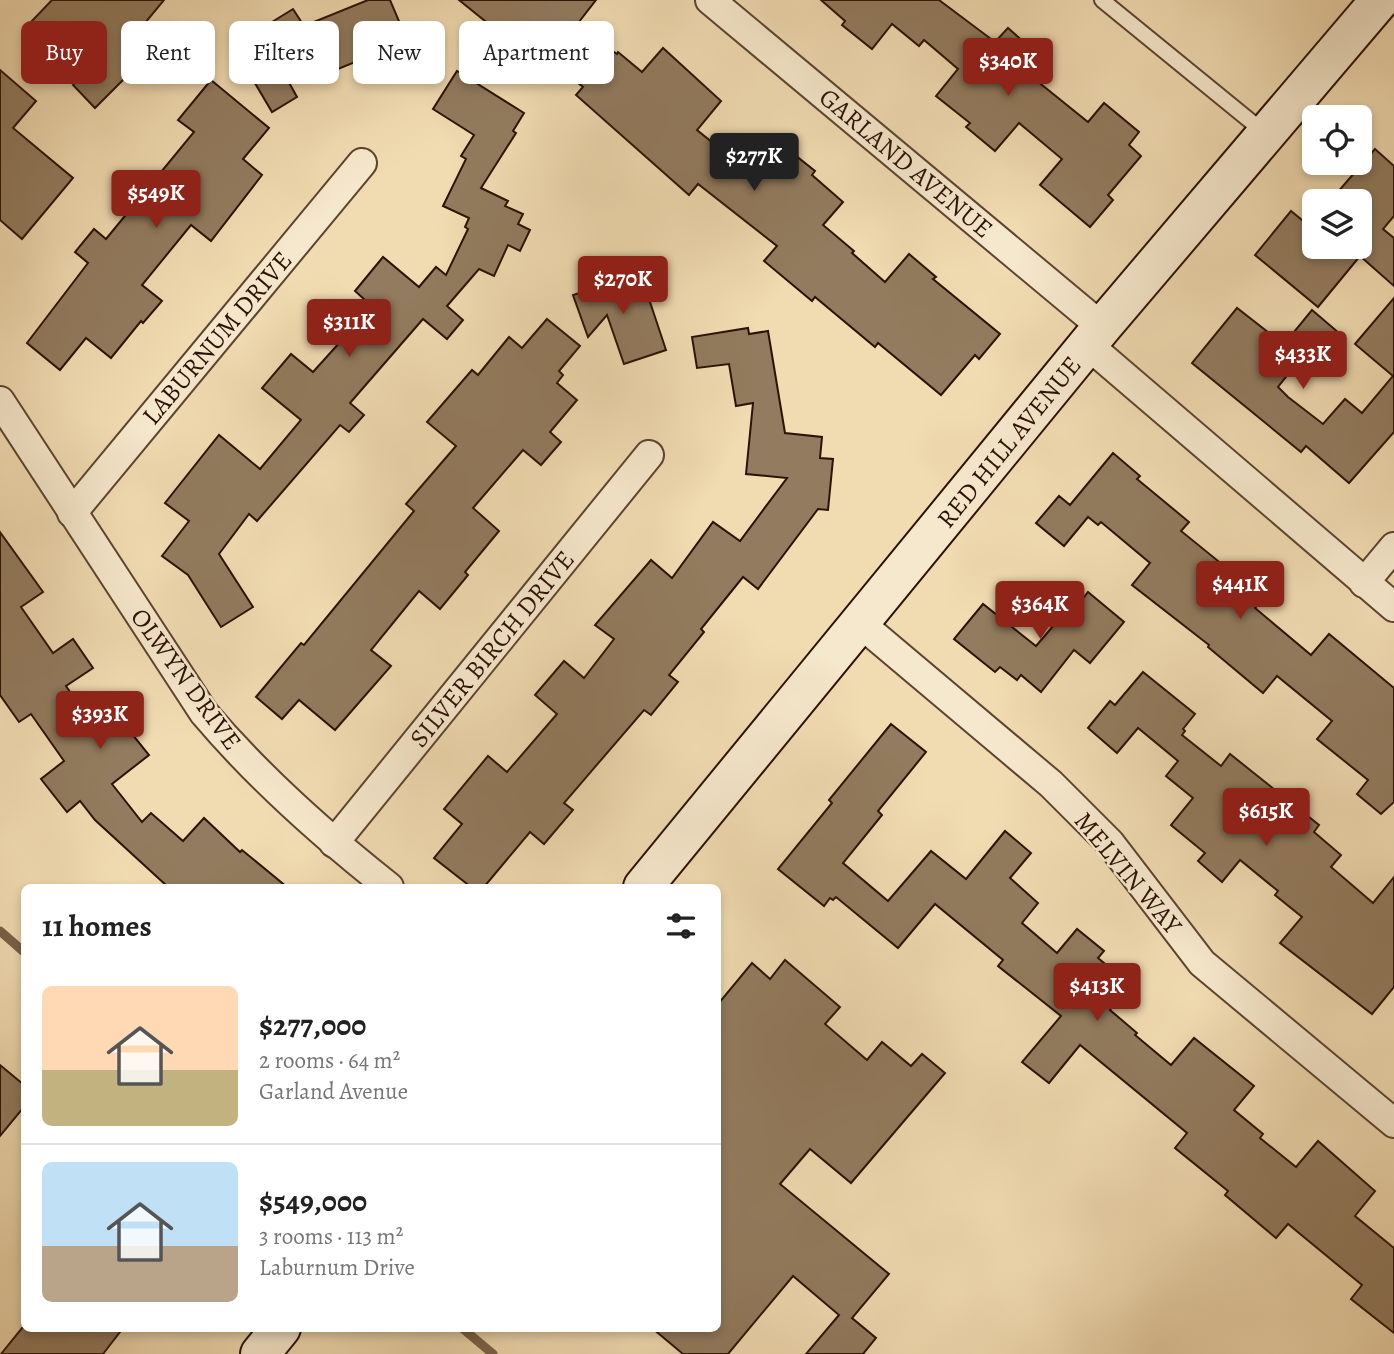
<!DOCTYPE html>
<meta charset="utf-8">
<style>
:root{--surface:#fff;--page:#f2f2f2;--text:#222;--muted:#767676;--line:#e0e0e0;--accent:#8f2418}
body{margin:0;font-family:Alegreya,serif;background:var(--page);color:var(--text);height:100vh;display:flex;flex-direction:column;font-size:26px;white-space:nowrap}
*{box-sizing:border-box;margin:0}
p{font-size:23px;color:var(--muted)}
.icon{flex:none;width:38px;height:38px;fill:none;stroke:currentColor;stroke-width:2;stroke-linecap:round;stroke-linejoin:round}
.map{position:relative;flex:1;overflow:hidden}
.details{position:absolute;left:21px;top:884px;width:700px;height:448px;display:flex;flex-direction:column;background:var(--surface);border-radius:10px;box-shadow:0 4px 10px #0003}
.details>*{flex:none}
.hud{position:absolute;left:21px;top:21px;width:700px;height:63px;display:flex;gap:14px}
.controls{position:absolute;left:1302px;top:105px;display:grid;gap:14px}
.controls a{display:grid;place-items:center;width:70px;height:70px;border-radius:10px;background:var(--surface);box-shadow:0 4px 10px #0003;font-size:35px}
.price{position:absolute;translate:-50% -60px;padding:0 16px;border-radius:7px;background:var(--accent);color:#fff;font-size:23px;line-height:46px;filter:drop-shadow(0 2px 4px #0008)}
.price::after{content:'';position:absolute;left:50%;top:42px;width:21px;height:16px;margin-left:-10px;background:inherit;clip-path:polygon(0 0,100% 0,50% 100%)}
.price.on{background:#222;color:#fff}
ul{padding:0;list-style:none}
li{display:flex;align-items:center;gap:21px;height:175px;padding:0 21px}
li+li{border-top:2px solid var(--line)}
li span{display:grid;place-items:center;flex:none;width:196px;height:140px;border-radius:10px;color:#555}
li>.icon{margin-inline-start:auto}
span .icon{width:84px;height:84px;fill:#fffc;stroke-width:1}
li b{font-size:30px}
h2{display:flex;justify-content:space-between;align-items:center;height:84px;padding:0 21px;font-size:30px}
.tag{padding:0 24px;border-radius:10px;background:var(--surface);box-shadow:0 4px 10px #0003;font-size:24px;line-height:63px}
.tag.on{background:var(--accent);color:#fff}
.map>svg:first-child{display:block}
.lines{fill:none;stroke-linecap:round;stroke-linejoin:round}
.stream{stroke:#7a6249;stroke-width:9}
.building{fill:#927b5e;stroke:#2c1205;stroke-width:2}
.lane-casing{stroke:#5d4430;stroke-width:18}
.street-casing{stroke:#5d4430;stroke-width:32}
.secondary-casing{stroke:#2c1205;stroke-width:42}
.lane{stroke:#f6e8cc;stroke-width:14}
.street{stroke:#f6e8cc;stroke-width:28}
.secondary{stroke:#f6e8cc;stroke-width:38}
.labels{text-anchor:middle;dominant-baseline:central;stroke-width:5;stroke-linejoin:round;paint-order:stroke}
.street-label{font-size:26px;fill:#2c1205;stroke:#f6e8cc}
</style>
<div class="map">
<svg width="1394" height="1354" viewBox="0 0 1394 1354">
<rect width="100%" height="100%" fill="#f1dbb1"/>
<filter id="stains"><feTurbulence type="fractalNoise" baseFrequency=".00286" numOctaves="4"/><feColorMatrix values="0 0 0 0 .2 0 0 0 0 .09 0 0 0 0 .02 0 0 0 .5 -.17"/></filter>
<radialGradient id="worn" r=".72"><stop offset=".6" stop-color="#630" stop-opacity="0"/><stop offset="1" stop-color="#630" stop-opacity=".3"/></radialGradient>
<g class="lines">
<g class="stream">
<path d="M 0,931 L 24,952"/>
<path d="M 462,1328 L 493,1354"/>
</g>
</g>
<g class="building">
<path d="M 52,0 L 164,0 L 135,35 L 151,52 L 95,108 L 73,85 L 83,75 L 30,23 Z"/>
<path d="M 368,0 L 390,0 L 415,59 L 385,72 L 377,53 L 338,69 L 327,43 L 282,70 L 297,97 L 272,112 L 233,46 L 293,9 L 304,26 Z"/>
<path d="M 459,0 L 596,0 L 575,27 L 610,56 L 614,52 L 617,54 L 618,52 L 642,72 L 663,48 L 721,101 L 697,130 L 733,159 L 735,156 L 762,178 L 786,148 L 815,171 L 812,175 L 843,202 L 823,225 L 854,251 L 852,253 L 885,282 L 909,254 L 936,277 L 933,279 L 1000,334 L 979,359 L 975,355 L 941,395 L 878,343 L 875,347 L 815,297 L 812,301 L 764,261 L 777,246 L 698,184 L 689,195 L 576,95 L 583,87 L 512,30 L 506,38 Z"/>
<path d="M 821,0 L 939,0 L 995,42 L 1008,28 L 1025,43 L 1011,60 L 1088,122 L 1104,103 L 1139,132 L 1129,145 L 1141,156 L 1108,195 L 1113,200 L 1090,227 L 1040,185 L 1062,159 L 1019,123 L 995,151 L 966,127 L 970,123 L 936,96 L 958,69 L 924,40 L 919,46 L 892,24 L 872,49 L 842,25 L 845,21 Z"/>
<path d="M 0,70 L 36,101 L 13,128 L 73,178 L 22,239 L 0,220 Z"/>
<path d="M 457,71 L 524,113 L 513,131 L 516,133 L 481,188 L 508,201 L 505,206 L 523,214 L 518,224 L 530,230 L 520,251 L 508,245 L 494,276 L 479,269 L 447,306 L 463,320 L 447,339 L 423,319 L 350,403 L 364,415 L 349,432 L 340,425 L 257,521 L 249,514 L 219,554 L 253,607 L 221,627 L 188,575 L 162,556 L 189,521 L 165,503 L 219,435 L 260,469 L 301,420 L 262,388 L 291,354 L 313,372 L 350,331 L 343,325 L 365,300 L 355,291 L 383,257 L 419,287 L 436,267 L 446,275 L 468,229 L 465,227 L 469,218 L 443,206 L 466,159 L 461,156 L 474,135 L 433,109 Z"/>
<path d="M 211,80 L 269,128 L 243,159 L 262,175 L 211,241 L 191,225 L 142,285 L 162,301 L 143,323 L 141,321 L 111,358 L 86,338 L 60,370 L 27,343 L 88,263 L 75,252 L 94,229 L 106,239 L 194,132 L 178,120 Z"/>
<path d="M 1375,149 L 1394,166 L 1394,216 L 1383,229 L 1394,238 L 1394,286 L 1360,256 L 1318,307 L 1255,255 L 1291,211 L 1314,230 L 1314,247 L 1360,247 L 1360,201 L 1330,201 Z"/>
<path d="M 644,271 L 641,275 L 666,350 L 624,364 L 607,315 L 588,337 L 573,295 Z"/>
<path d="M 1394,298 L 1394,432 L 1349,483 L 1306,446 L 1301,452 L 1192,363 L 1237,308 L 1301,358 L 1278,387 L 1288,397 L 1323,424 L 1345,399 L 1362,413 L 1393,376 L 1355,344 Z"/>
<path d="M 1312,310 L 1339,333 L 1316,360 L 1289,338 Z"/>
<path d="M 547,319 L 580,346 L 559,371 L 563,375 L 557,383 L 577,400 L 550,432 L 561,442 L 541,465 L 523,450 L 473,508 L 499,531 L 465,572 L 468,575 L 440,609 L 419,591 L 371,650 L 391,666 L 335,730 L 299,700 L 282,719 L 256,697 L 301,643 L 304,645 L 414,511 L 406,504 L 456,446 L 427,422 L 472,370 L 478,375 L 509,337 L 522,348 Z"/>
<path d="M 748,328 L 749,334 L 768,331 L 785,433 L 822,437 L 820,458 L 833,459 L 828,510 L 818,509 L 758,589 L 743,577 L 701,629 L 704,632 L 669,675 L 678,682 L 651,715 L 644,710 L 564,803 L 573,810 L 544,844 L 530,832 L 484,887 L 471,887 L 434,858 L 462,824 L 444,809 L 488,756 L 507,772 L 557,714 L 535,695 L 564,661 L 584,678 L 614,639 L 595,625 L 651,560 L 672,578 L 713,522 L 740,541 L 787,478 L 746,474 L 753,403 L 736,406 L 729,364 L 697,368 L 692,337 Z"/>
<path d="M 1113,453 L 1140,476 L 1137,479 L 1189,522 L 1181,531 L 1234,574 L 1244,563 L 1273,587 L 1255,608 L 1311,655 L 1329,634 L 1394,688 L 1394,802 L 1381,814 L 1357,794 L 1368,780 L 1317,739 L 1332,721 L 1277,676 L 1263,693 L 1208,647 L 1209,645 L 1132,585 L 1150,563 L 1101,522 L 1098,525 L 1088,517 L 1064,546 L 1036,523 L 1059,496 L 1070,505 Z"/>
<path d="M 0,532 L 43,592 L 21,607 L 53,653 L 73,639 L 93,668 L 66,686 L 100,735 L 120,719 L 149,755 L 112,784 L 142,822 L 151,813 L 183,841 L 204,818 L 240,852 L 242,850 L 287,887 L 168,887 L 95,820 L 80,801 L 67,812 L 41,779 L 64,761 L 31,714 L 19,722 L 0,695 Z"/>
<path d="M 1088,592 L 1124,622 L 1090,663 L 1074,650 L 1041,692 L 1021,675 L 1017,680 L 1000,667 L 995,672 L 954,639 L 983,604 L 1036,646 L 1066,611 L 1071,614 Z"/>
<path d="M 1143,672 L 1195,714 L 1183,729 L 1185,731 L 1182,735 L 1221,766 L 1230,754 L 1319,825 L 1314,832 L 1341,855 L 1331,867 L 1373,903 L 1394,877 L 1394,987 L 1372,1014 L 1280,943 L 1302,917 L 1275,895 L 1278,891 L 1240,860 L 1222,882 L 1198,861 L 1205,853 L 1171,825 L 1193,798 L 1166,776 L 1178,761 L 1138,728 L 1117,753 L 1088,728 L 1110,701 L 1115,705 Z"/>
<path d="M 891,724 L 926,752 L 878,811 L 882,815 L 843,863 L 888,901 L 931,851 L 966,879 L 1005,831 L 1031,853 L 1010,878 L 1038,903 L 1022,923 L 1057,953 L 1077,929 L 1104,951 L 1098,958 L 1130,985 L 1110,1010 L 1137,1033 L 1135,1035 L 1171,1065 L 1194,1038 L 1254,1086 L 1234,1110 L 1263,1134 L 1260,1138 L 1296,1167 L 1318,1141 L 1375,1191 L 1355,1216 L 1394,1248 L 1394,1333 L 1351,1299 L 1362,1285 L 1288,1224 L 1276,1238 L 1225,1195 L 1228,1191 L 1175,1148 L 1187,1133 L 1080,1045 L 1049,1083 L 1022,1062 L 1061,1016 L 998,966 L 1003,960 L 935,904 L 898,948 L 836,897 L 833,900 L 830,898 L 824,906 L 778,869 L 832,803 L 829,800 Z"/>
<path d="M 785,960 L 840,1007 L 825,1024 L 867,1060 L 882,1042 L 911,1066 L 922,1054 L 945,1073 L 851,1183 L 810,1149 L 780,1184 L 889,1274 L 852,1318 L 876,1338 L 863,1354 L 806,1354 L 839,1315 L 793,1276 L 728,1354 L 683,1354 L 652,1328 L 718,1328 L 718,1004 L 752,963 L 770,979 Z"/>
<path d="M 0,1065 L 24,1085 L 24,1107 L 0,1136 Z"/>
<path d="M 22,1328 L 123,1328 L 103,1354 L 1,1354 Z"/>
</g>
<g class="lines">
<g class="lane-casing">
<path id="lane" d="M 1102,0 L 1265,133"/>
</g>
<g class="street-casing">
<g id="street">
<path d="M 710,0 L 1102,327"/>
<path d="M 1088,345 L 1394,607"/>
<path d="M 0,401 L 204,713 C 259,778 322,834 389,887"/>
<path d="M 72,513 L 362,163"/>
<path d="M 1364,583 L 1394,547"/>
<path d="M 861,624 L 1051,784 L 1110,843 L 1202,963 L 1394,1123"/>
<path d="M 334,843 L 649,455"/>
</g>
</g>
<g class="secondary-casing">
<g id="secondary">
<path d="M 643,887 L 1102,327 L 1380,0"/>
<path d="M 260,1354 L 281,1328"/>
</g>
</g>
<use href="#lane" class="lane"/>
<use href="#street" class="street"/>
<use href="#secondary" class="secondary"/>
</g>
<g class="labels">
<g class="street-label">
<text transform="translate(906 163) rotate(40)">GARLAND AVENUE</text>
<text transform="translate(217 338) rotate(-50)">LABURNUM DRIVE</text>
<text transform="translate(1009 442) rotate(-51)">RED HILL AVENUE</text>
<text transform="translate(492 649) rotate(-51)">SILVER BIRCH DRIVE</text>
<text transform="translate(186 679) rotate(54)">OLWYN DRIVE</text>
<text transform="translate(1128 873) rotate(50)">MELVIN WAY</text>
</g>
</g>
<rect width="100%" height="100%" filter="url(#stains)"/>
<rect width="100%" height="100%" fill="url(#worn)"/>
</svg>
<div class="controls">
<a><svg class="icon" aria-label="locate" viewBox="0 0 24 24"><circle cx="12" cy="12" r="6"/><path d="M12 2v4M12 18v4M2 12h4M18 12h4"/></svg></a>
<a><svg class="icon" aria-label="layers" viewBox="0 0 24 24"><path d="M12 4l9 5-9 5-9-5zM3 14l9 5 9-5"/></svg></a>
</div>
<b class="price" style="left:1008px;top:98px">$340K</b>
<b class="price on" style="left:754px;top:193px">$277K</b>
<b class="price" style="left:156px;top:230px">$549K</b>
<b class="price" style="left:623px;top:316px">$270K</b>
<b class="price" style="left:349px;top:359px">$311K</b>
<b class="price" style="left:1303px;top:391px">$433K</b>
<b class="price" style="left:1240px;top:621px">$441K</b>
<b class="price" style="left:1040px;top:641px">$364K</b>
<b class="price" style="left:100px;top:751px">$393K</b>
<b class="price" style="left:1266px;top:848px">$615K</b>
<b class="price" style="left:1097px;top:1023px">$413K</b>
<div class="hud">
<a class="tag on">Buy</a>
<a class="tag">Rent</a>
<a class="tag">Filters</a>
<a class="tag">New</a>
<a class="tag">Apartment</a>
</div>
<section class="details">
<h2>11 homes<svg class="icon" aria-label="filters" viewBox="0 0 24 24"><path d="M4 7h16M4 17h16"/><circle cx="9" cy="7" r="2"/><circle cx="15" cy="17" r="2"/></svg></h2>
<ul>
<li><span style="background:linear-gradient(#ffd9b3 60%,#c2b280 0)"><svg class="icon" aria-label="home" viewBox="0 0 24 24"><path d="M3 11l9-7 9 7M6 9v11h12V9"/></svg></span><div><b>$277,000</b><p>2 rooms · 64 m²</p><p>Garland Avenue</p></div></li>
<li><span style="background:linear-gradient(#bfe0f5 60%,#b9a48a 0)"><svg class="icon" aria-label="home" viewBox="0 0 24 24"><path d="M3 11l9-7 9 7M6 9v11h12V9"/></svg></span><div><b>$549,000</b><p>3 rooms · 113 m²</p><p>Laburnum Drive</p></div></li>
</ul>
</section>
</div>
